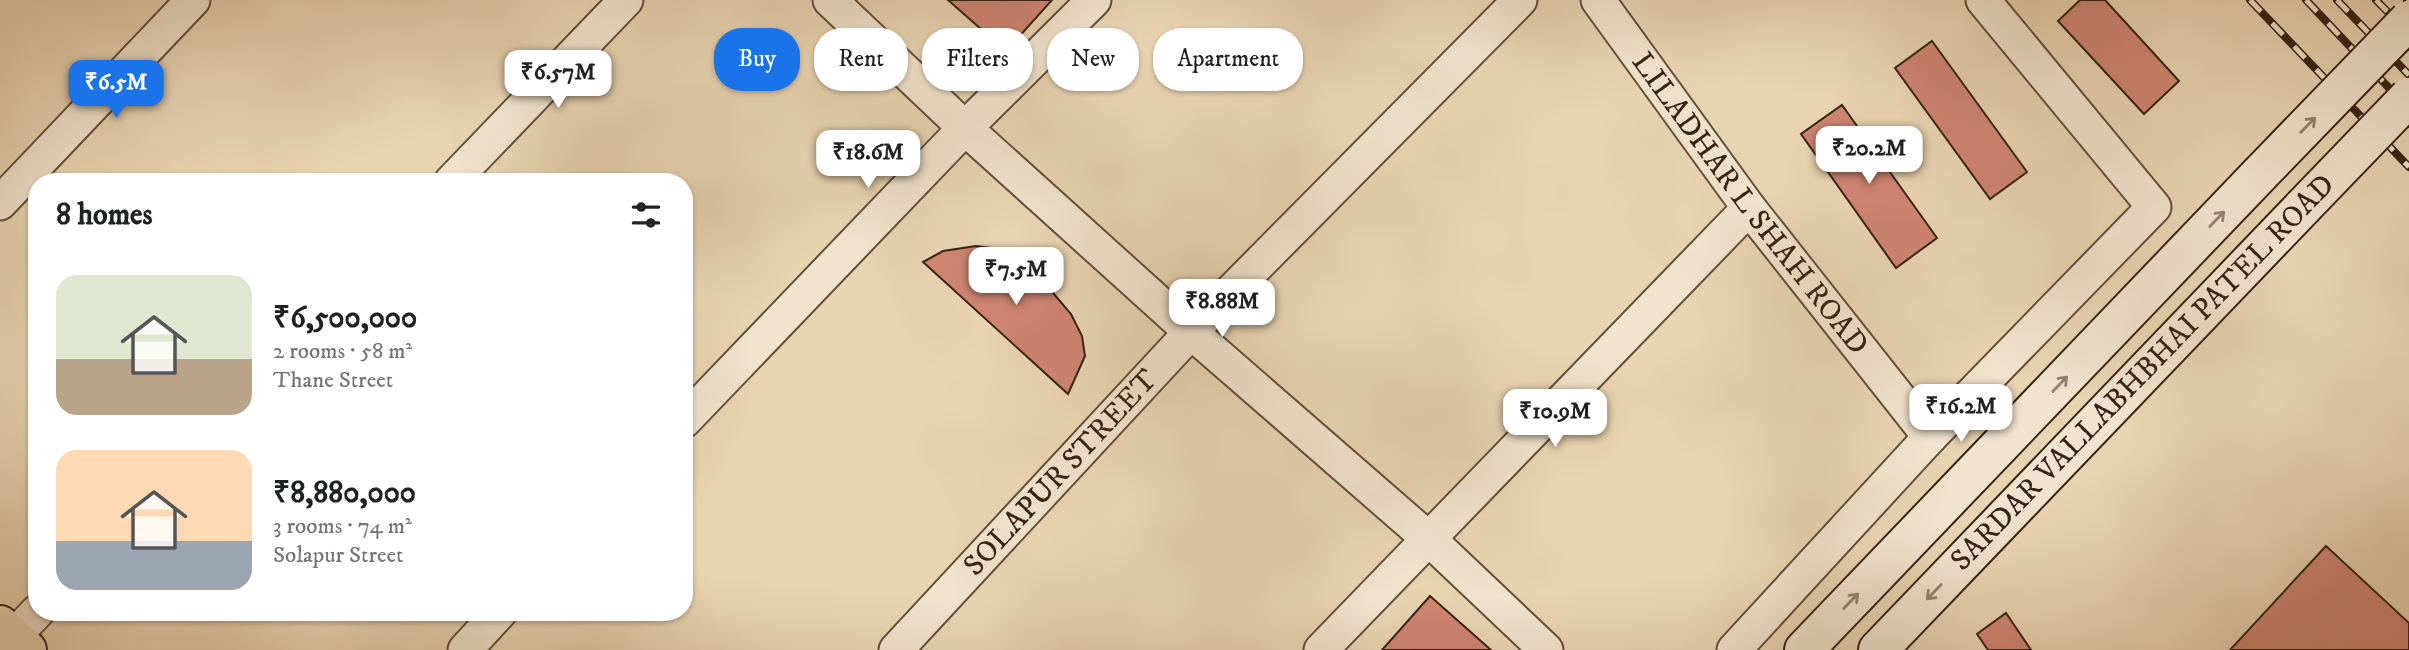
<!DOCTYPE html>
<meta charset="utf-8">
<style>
:root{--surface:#fff;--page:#f2f2f2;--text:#202124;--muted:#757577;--accent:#1a73e8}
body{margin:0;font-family:"IM FELL DW Pica",serif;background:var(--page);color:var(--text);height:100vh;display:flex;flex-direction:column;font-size:26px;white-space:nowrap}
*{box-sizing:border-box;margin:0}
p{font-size:23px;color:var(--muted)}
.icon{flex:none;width:38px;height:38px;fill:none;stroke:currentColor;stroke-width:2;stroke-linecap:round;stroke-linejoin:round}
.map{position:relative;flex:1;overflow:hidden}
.sheet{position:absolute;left:28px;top:173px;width:665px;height:448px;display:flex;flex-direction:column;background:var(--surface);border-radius:28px;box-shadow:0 2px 5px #0004}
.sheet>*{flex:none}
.guide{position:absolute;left:714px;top:28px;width:665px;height:63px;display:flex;gap:14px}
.price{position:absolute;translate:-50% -60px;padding:0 16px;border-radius:14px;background:#fff;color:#222;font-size:23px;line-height:46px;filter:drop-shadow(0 2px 4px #0008)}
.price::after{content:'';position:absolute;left:50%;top:42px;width:21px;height:16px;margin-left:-10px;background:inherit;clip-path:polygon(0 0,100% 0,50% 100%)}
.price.active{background:var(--accent);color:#fff}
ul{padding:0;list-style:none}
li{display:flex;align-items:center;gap:21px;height:175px;padding:0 28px}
li span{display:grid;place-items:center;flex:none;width:196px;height:140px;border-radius:21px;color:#555}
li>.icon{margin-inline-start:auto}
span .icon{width:84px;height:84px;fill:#fffc;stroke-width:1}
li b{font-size:30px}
h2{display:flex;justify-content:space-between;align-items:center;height:84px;padding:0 28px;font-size:30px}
.tag{padding:0 24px;border-radius:28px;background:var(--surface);box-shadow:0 2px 5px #0004;font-size:24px;line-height:63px}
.tag.active{background:var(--accent);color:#fff}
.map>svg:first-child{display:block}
.building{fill:#cf8572;stroke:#372213;stroke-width:2}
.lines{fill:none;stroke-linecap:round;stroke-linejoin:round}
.street-casing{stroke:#644e3b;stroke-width:37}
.secondary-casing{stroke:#372213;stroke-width:42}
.primary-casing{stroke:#372213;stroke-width:42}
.street{stroke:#f1e3cd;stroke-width:33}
.secondary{stroke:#f1e3cd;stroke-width:38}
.primary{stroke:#e9d4b2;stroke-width:38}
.rail-casing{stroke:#372213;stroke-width:8}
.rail{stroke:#f1e3cd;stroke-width:5;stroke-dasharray:16;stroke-linecap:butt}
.secondary-bridge-casing{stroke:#372213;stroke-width:42;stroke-linecap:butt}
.secondary-bridge{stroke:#f1e3cd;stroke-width:38}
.oneway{stroke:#948270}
.labels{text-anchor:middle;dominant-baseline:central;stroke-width:7;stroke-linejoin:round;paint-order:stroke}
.street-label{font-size:30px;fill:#372213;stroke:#f1e3cd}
</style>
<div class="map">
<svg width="2409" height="650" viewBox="0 0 2409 650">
<rect width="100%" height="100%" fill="#e9d4b2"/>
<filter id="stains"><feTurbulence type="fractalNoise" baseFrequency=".00286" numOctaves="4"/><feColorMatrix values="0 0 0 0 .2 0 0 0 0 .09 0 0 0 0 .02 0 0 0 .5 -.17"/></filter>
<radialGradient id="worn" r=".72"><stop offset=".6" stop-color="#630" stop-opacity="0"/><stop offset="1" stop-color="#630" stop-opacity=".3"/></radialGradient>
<g class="building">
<path d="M 948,0 L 1052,0 L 1006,51 Z"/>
<path d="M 2080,0 L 2105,0 L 2179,81 L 2144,114 L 2058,21 Z"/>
<path d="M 1932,41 L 2027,172 L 1990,199 L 1895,68 Z"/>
<path d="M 1842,105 L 1937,238 L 1896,268 L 1801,134 Z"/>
<path d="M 976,246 L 999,249 L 1037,274 L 1071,314 L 1082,336 L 1085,356 L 1068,394 L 923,262 L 943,251 Z"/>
<path d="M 2326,546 L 2409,623 L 2409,650 L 2230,650 Z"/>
<path d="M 1430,596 L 1491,650 L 1382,650 Z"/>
<path d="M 2006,613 L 2031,650 L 1988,650 L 1977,634 Z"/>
</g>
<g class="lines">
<g class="street-casing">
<g id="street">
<path d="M 830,0 L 965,128 L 1191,332 L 1430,540 L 1546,650"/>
<path id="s1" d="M 1598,0 L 1749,208 L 1930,437"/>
<path d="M 451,182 L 626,0"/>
<path d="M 0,203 L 193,0"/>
<path d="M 684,421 L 965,128 L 1094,0"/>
<path d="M 13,637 L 37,612"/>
<path d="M 465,650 L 500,612"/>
<path id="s2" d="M 896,650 L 1191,332 L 1520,0"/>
<path d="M 1321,650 L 1749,208"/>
<path d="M 1734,650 L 1930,437 L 2154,207 L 1983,0"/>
</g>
</g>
<g class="secondary-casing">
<g id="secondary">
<path d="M 1804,650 L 2260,174"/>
<path d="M 1878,650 L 2303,207"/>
</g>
</g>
<g class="primary-casing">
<path id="primary" d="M 0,625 L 27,650"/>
</g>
<use href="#street" class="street"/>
<use href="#secondary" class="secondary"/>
<use href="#primary" class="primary"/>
<g class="rail-casing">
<g id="rail">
<path d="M 2250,0 L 2409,167"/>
<path d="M 2306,0 L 2409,109"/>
<path d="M 2337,0 L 2409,75"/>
<path d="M 2376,0 L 2409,34"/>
<path d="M 2407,0 L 2409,2"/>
</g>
</g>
<use href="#rail" class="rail"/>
<g class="secondary-bridge-casing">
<g id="secondary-bridge">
<path d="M 2260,174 L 2409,20"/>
<path d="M 2303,207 L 2409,97"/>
</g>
</g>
<use href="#secondary-bridge" class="secondary-bridge"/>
</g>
<defs><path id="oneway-shaft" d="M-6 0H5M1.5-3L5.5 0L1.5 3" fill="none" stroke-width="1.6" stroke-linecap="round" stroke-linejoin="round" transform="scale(1.75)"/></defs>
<g class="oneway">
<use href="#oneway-shaft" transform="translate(2308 125) rotate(-46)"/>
<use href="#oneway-shaft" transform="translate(2217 219) rotate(-46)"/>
<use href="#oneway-shaft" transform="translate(2060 384) rotate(-46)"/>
<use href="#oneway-shaft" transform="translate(1934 592) rotate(134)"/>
<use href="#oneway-shaft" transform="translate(1851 601) rotate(-46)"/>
</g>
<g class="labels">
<g class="street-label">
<text stroke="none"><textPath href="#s1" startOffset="254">LILADHAR L SHAH ROAD</textPath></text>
<text transform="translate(2143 373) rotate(-46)">SARDAR VALLABHBHAI PATEL ROAD</text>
<text stroke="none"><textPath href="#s2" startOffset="242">SOLAPUR STREET</textPath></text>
</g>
</g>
<rect width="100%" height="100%" filter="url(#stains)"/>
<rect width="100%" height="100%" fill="url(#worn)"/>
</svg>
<b class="price" style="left:558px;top:110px">₹6.57M</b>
<b class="price active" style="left:116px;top:120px">₹6.5M</b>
<b class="price" style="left:1869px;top:186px">₹20.2M</b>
<b class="price" style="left:868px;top:190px">₹18.6M</b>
<b class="price" style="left:1016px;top:307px">₹7.5M</b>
<b class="price" style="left:1222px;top:339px">₹8.88M</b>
<b class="price" style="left:1961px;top:444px">₹16.2M</b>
<b class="price" style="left:1555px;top:449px">₹10.9M</b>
<div class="guide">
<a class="tag active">Buy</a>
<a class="tag">Rent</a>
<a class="tag">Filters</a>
<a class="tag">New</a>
<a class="tag">Apartment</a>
</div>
<section class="sheet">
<h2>8 homes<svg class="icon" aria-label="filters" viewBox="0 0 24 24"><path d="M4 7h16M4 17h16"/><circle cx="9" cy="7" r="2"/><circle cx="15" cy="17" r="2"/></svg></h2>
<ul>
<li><span style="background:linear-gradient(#dfe7d0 60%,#b9a48a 0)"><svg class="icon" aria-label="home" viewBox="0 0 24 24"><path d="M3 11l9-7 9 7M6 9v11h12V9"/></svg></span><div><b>₹6,500,000</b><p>2 rooms · 58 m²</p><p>Thane Street</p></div></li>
<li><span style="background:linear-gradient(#ffd9b3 65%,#9aa5b1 0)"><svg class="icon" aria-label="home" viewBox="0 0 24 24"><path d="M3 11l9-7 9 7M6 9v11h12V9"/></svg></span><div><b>₹8,880,000</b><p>3 rooms · 74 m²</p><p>Solapur Street</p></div></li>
</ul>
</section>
</div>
